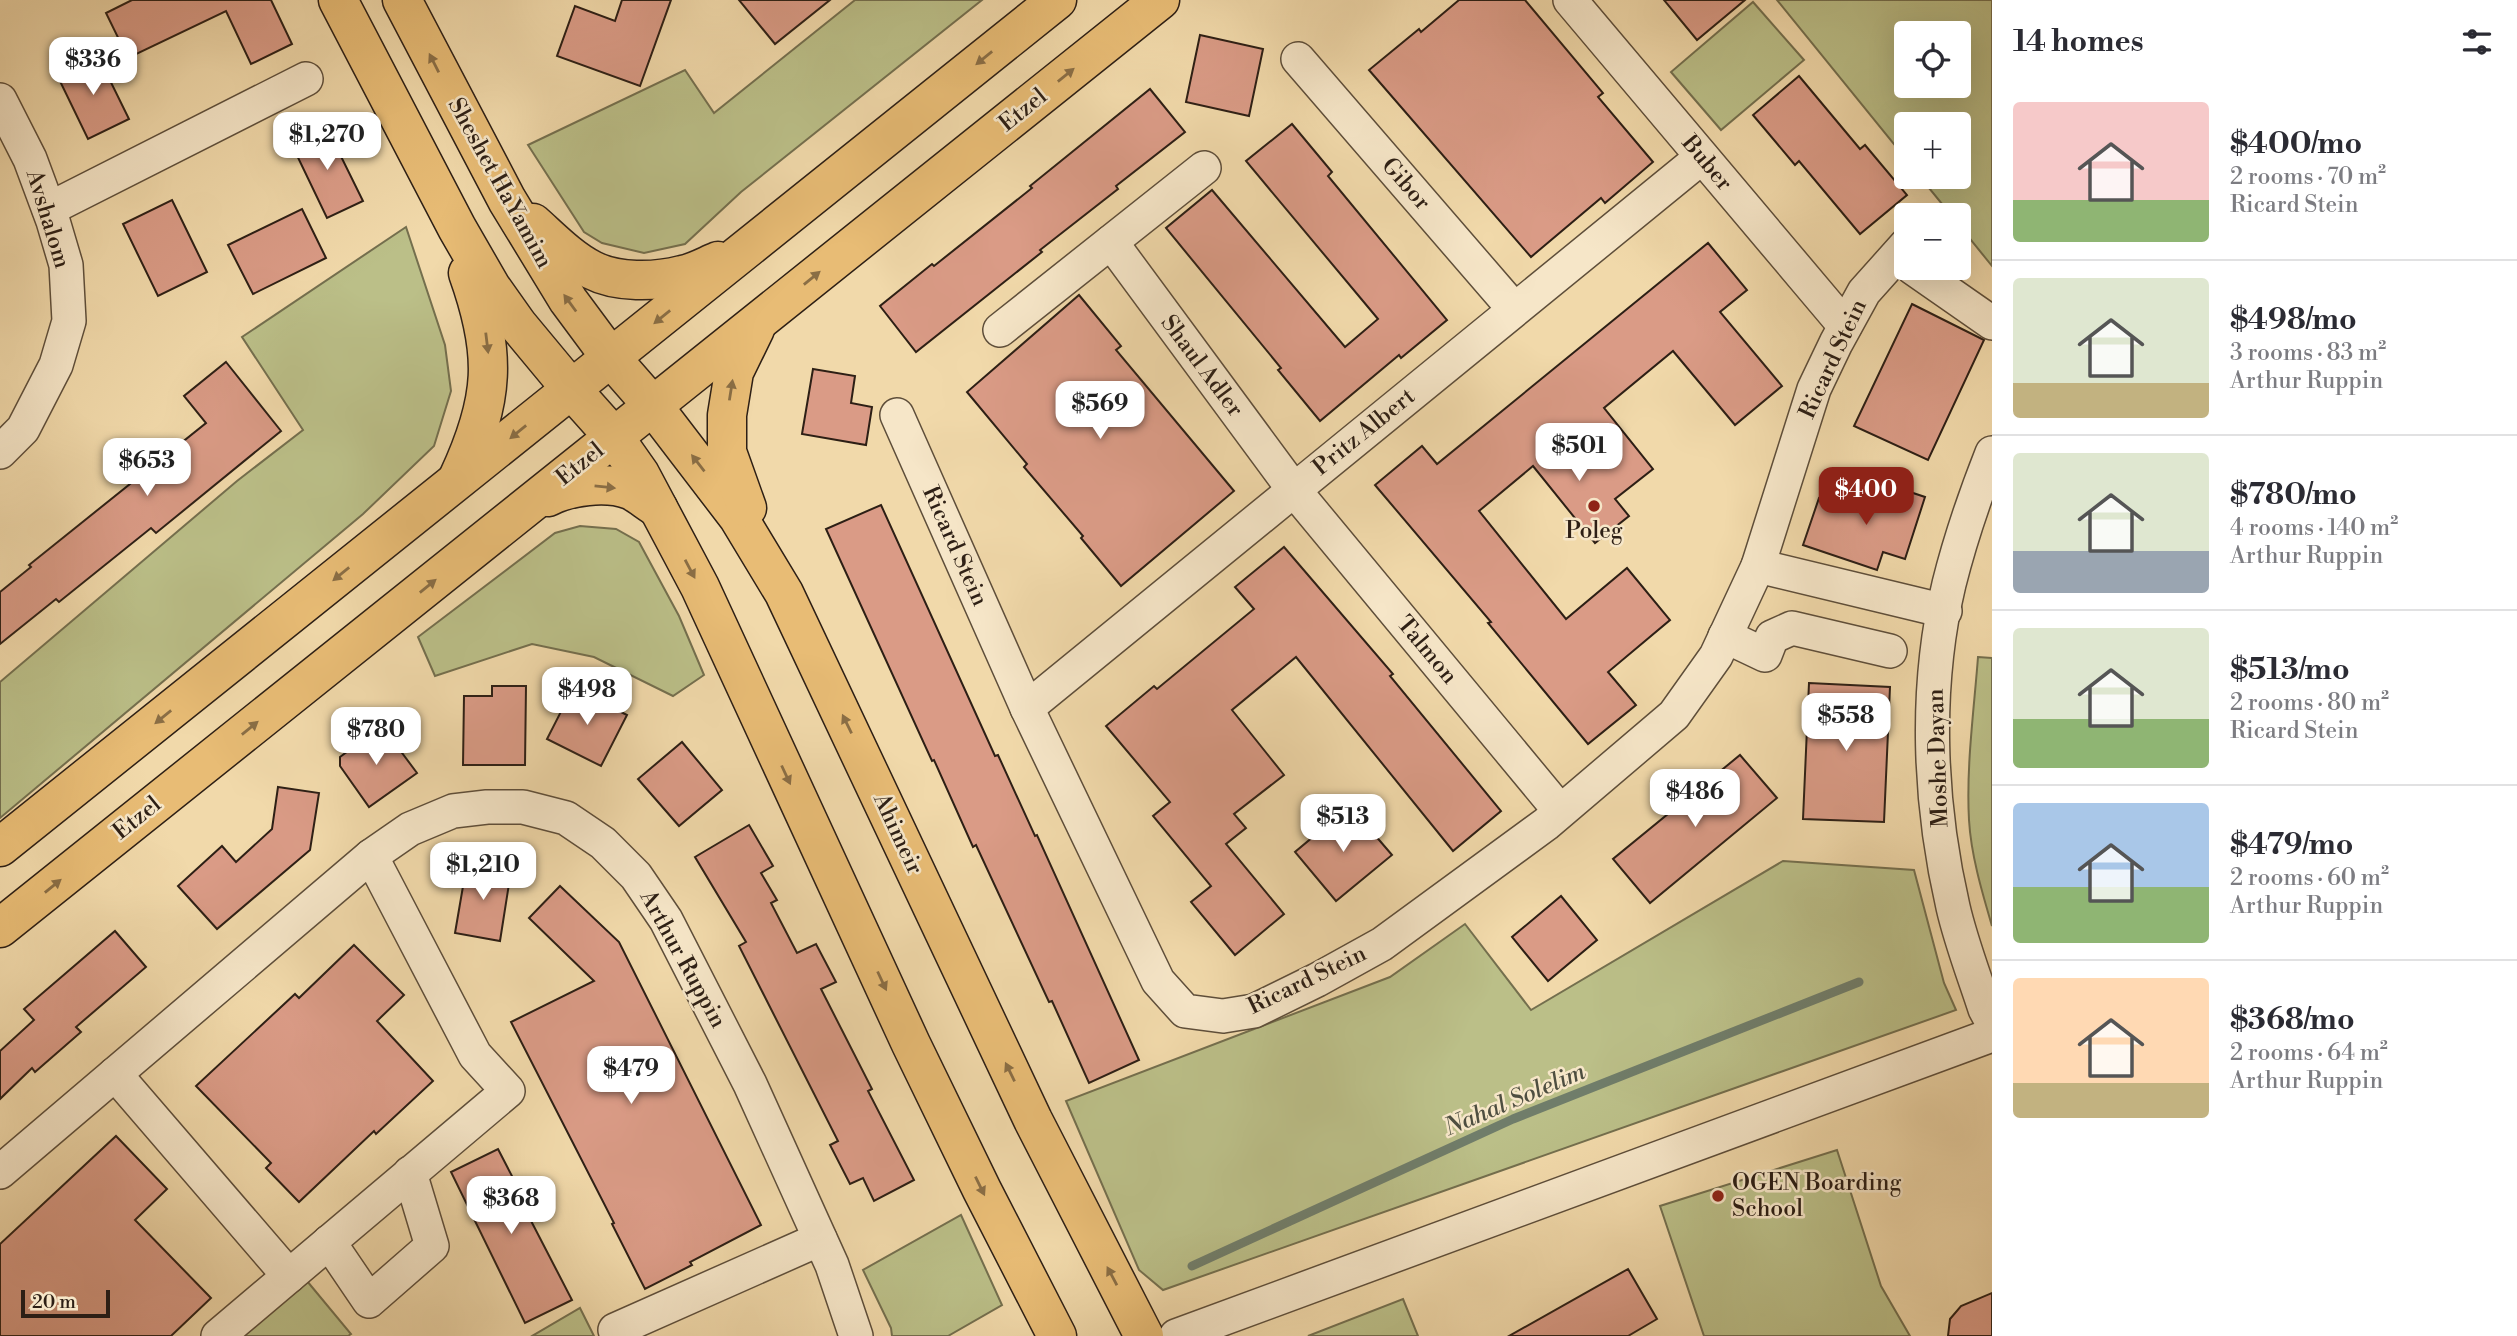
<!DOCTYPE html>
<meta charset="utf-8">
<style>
:root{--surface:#fff;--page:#f2f2f3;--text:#2b2b33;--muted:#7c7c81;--line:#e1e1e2;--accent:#8f2418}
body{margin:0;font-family:"Libre Bodoni",serif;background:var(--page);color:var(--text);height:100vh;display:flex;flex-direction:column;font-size:26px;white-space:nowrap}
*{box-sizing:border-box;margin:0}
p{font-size:23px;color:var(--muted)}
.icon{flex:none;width:38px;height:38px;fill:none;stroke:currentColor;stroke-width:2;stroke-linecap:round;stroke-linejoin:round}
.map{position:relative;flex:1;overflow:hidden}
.panel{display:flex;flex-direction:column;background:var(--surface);width:525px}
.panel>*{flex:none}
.buttons{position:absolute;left:1894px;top:21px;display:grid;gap:14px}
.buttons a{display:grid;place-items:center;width:77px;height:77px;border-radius:7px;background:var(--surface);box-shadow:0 7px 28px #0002;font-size:35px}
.scale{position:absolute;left:21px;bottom:18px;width:89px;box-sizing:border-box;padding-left:7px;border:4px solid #2d1f15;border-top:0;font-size:19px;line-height:24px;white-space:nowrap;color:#2d1f15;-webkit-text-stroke:5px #f6e6c8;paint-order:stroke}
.price{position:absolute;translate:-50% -60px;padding:0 16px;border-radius:14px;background:#fff;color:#222;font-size:23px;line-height:46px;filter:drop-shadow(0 2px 4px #0008)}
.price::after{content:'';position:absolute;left:50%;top:42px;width:21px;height:16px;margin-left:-10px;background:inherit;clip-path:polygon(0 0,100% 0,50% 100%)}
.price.selected{background:var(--accent);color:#fff}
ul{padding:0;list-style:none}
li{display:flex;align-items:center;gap:21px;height:175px;padding:0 21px}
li+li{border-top:2px solid var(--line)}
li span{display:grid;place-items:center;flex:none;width:196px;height:140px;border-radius:7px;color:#555}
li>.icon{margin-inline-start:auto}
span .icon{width:84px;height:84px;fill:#fffc;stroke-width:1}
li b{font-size:30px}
h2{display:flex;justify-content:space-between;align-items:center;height:84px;padding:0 21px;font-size:30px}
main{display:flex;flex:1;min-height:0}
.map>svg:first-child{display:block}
.green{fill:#bbbf88;stroke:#746f4e;stroke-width:2;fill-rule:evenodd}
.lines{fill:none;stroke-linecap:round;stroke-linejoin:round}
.stream{stroke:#707d6a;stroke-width:9}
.building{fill:#da9b86;stroke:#2d1f15;stroke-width:2}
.minor-casing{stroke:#5e4e3a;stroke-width:36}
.major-casing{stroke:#2d1f15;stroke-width:41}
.minor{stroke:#f6e6c8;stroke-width:33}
.major{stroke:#e8bc75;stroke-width:38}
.oneway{fill:#8a6e45}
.poi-dot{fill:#8f2418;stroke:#f6e6c8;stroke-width:2.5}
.labels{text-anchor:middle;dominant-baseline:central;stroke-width:5;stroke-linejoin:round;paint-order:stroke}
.street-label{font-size:23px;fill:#2d1f15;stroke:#f6e6c8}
.poi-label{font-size:23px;fill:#2d1f15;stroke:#f6e6c8}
.water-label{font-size:24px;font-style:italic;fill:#4e4e40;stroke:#f6e6c8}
</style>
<main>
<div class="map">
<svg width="1992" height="1336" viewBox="0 0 1992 1336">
<rect width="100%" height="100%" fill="#f1d9aa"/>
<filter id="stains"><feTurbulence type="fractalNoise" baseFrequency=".00286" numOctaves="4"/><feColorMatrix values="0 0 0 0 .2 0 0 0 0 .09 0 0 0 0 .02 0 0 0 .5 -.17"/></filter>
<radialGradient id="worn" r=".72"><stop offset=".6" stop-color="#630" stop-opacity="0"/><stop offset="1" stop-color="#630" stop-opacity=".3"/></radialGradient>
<g class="green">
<path d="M 855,0 L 982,0 L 741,192 L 685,244 L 644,253 L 602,243 L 584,232 L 528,145 L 685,70 L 714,113 Z"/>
<path d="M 1777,0 L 1992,0 L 1992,266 L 1958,224 L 1958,215 L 1951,215 L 1920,177 L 1958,177 L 1958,124 L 1906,124 L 1906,159 ZM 1906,33 L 1958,33 L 1958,86 L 1906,86 Z"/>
<path d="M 1753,2 L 1804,60 L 1721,130 L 1671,72 Z"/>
<path d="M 406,227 L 445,345 L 451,391 L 434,446 L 363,514 L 0,818 L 0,682 L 237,481 L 303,430 L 242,337 Z"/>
<path d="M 580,526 L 616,529 L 639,542 L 679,616 L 704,675 L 673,696 L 594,657 L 532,644 L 435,676 L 418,637 L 555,533 Z"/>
<path d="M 1978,657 L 1992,658 L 1992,926 C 1982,892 1971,855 1969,820 C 1966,767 1974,710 1978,657 Z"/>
<path d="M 1783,861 L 1914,870 L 1944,983 L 1956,1010 L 1163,1290 L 1139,1270 L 1066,1101 L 1390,977 L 1465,924 L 1531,1010 Z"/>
<path d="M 1837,1150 L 1881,1286 L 1910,1336 L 1704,1336 L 1660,1206 Z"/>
<path d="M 961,1215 L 1002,1305 L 948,1336 L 892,1336 L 891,1328 L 863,1270 Z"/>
<path d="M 307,1281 L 351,1334 L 348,1336 L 240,1336 Z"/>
<path d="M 1403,1299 L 1418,1336 L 1308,1336 Z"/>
<path d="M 580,1308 L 594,1336 L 532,1336 Z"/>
</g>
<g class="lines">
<path class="stream" d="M 1192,1266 L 1513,1119 L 1859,982"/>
</g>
<g class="building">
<path d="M 132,0 L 271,0 L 292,44 L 251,64 L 226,11 L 128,58 L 106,13 Z"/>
<path d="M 622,0 L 671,0 L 640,86 L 557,56 L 575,6 L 615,21 Z"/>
<path d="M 739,0 L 830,0 L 775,44 Z"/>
<path d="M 1459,0 L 1525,0 L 1603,93 L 1598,97 L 1653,162 L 1605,203 L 1601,198 L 1531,257 L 1369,70 L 1419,29 L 1421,32 Z"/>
<path d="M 1664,0 L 1745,0 L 1697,40 Z"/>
<path d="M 1200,35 L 1263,49 L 1249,116 L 1186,102 Z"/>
<path d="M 98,56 L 129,119 L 88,139 L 57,75 Z"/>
<path d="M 1799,76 L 1860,149 L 1865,145 L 1907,195 L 1860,234 L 1799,161 L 1795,165 L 1753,115 Z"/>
<path d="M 1150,89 L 1185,132 L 1116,186 L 1118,189 L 1040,250 L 1042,252 L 916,352 L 880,306 L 932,264 L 934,266 L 1032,188 L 1030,186 Z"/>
<path d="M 1292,124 L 1332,172 L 1328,176 L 1447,320 L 1401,358 L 1399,355 L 1320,421 L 1278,370 L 1281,368 L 1166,228 L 1212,190 L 1345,347 L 1378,319 L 1246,161 Z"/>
<path d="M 326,126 L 363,201 L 327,218 L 291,143 Z"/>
<path d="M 172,200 L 207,272 L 158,296 L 123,224 Z"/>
<path d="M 302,209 L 326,258 L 253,294 L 228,245 Z"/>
<path d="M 1708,243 L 1747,290 L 1720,312 L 1782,386 L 1735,425 L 1673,351 L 1604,408 L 1653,469 L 1615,499 L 1629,516 L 1595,543 L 1533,466 L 1479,511 L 1566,619 L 1627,568 L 1670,620 L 1608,672 L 1636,705 L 1588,744 L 1488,623 L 1491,622 L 1375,485 L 1422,446 L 1437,464 Z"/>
<path d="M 1079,295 L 1121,346 L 1116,350 L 1234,491 L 1121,586 L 1081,538 L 1083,536 L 1024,467 L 1027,464 L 967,392 Z"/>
<path d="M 1912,304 L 1984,340 L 1928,460 L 1854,426 Z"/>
<path d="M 226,362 L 281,431 L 156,533 L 151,528 L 59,602 L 56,599 L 0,644 L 0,592 L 31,567 L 29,565 L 206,423 L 184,396 Z"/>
<path d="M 813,369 L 855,376 L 851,403 L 872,407 L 866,445 L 802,434 Z"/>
<path d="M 1895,487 L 1925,497 L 1905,559 L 1883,552 L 1877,570 L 1803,545 L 1819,498 L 1858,511 L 1865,490 L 1891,498 Z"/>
<path d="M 881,505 L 995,756 L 998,755 L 1035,836 L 1037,835 L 1139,1060 L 1089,1083 L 1052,1001 L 1049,1002 L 976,845 L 973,847 L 934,760 L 932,761 L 826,529 Z"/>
<path d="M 1284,547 L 1393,674 L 1390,676 L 1501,811 L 1453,851 L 1296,657 L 1232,710 L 1284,775 L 1234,814 L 1246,828 L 1226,844 L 1284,914 L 1235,955 L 1191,902 L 1211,886 L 1153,816 L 1170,802 L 1106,726 L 1154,686 L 1157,689 L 1254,609 L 1235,587 Z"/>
<path d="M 1809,683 L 1890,687 L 1884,822 L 1803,819 Z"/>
<path d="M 492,686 L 526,686 L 525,765 L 463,765 L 464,696 L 492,696 Z"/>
<path d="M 573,688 L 627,715 L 601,766 L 547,739 Z"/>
<path d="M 382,726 L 417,773 L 369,807 L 340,766 L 340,757 Z"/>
<path d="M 682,742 L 722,790 L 679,826 L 638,779 Z"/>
<path d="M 1740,755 L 1777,798 L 1650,903 L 1613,859 Z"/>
<path d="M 278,787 L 319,793 L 310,850 L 217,929 L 178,886 L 222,846 L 236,862 L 272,829 Z"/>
<path d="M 1350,806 L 1392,855 L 1336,901 L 1295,852 Z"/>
<path d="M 749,825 L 773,866 L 761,873 L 777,900 L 771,903 L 797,953 L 816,944 L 836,982 L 821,989 L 872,1089 L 868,1091 L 914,1180 L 874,1201 L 863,1178 L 850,1184 L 830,1145 L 838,1141 L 739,946 L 746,942 L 695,857 Z"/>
<path d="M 467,863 L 511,871 L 500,941 L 455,933 Z"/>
<path d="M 560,886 L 619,942 L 761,1225 L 690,1262 L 692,1265 L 645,1289 L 612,1224 L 614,1223 L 511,1022 L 594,981 L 529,918 Z"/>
<path d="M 1561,896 L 1597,940 L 1548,981 L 1512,937 Z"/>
<path d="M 115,931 L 146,967 L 76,1027 L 81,1032 L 35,1072 L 32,1068 L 0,1099 L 0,1051 L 34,1020 L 24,1009 Z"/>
<path d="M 354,945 L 404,995 L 377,1021 L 433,1081 L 376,1134 L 374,1131 L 299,1202 L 266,1168 L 271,1163 L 196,1086 L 295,994 L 299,998 Z"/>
<path d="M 116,1136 L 167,1189 L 135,1220 L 211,1298 L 171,1336 L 0,1336 L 0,1244 Z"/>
<path d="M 498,1149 L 531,1213 L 528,1215 L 572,1300 L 525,1323 L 451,1172 Z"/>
<path d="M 1628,1269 L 1657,1319 L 1628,1336 L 1509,1336 Z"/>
<path d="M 1992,1293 L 1992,1336 L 1948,1336 L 1950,1319 L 1961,1306 Z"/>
</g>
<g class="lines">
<g class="minor-casing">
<g id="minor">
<path d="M 1570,0 L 1845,326"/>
<path d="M 1298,59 L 1514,309"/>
<path d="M 0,100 L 30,159 L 53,221 L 66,265 L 69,321 L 56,365 L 23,429 L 0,452"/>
<path d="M 49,209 L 306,79"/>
<path d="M 1111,242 L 1294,490 L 1560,811"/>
<path d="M 1913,268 L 1992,323"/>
<path d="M 1000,330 L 1204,168"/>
<path d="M 897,415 L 1027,708 L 1158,981 L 1185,1011 L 1223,1016 L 1254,1011 L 1317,980 L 1382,944 L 1546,824 L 1674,715 L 1716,656 L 1758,566 L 1814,389 L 1836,343 L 1864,292 L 1906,245"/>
<path d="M 1992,453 C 1975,496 1960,540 1949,584 C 1924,689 1929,803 1953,907 C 1961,942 1974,975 1985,1009 L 1992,1022"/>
<path d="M 1758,566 L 1945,611"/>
<path d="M 1725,636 L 1765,655 L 1772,637 L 1792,628 L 1890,651"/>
<path d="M 1027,708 L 1702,157"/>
<path d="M 115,1074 L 289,1276"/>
<path d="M 0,1172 L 371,856 L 410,829 L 453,811 L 487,807 L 523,807 L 566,818 L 603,843 L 636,876 L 666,920 L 750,1084 L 832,1265 L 856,1336"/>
<path d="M 329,1242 L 369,1301 L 432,1246 L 410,1173"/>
<path d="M 615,1330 L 820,1239"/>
<path d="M 218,1336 L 508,1091 L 475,1055 L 371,856"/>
<path d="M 1176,1336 L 1992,1035"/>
</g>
</g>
<g class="major-casing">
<g id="major">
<path d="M 338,0 L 457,228 L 491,287 L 518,325 L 572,390 L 614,437 L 640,474 L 700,587 L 911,1044 L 982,1190 L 1057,1336"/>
<path d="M 402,0 L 507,200 L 568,300 L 611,358 L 653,406 L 738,517 L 784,593 L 1033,1120 L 1144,1336"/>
<path d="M 533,223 C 551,239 570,259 592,270 C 617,283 655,282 682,275 C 694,273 706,266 718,261"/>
<path d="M 458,478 C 495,399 497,354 468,273"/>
<path d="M 548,497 C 569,486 606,481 630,490 C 639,494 649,503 658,508"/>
<path d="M 747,508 L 727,452 L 727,415 L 734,372 L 755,329"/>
<path d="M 0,847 L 1057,0"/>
<path d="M 0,928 L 1160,0"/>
</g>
</g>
<use href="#minor" class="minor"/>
<use href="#major" class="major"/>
</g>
<defs><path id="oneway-solid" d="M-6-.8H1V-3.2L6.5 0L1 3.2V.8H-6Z" transform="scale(1.75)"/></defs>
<g class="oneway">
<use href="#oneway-solid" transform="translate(984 58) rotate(141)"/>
<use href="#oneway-solid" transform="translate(434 63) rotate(-117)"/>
<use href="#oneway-solid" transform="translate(1066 75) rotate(-39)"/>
<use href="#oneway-solid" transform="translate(812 278) rotate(-39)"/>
<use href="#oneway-solid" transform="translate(570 303) rotate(-126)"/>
<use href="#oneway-solid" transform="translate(662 317) rotate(141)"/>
<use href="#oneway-solid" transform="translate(487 343) rotate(83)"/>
<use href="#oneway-solid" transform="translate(731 390) rotate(-81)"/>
<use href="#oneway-solid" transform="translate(518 432) rotate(141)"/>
<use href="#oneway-solid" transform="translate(698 463) rotate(-128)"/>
<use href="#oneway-solid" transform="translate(605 487) rotate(6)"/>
<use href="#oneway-solid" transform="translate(690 569) rotate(62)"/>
<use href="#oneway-solid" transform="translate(341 574) rotate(141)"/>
<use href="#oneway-solid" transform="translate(428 586) rotate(-39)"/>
<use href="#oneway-solid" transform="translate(163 717) rotate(141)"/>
<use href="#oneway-solid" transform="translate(847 724) rotate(-116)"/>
<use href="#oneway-solid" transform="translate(250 728) rotate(-39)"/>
<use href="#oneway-solid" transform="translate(786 775) rotate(65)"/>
<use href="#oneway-solid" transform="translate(53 886) rotate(-39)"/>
<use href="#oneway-solid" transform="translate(882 981) rotate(65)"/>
<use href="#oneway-solid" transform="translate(1010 1072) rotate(-116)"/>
<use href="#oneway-solid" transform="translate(980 1186) rotate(64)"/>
<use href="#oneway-solid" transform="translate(1112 1276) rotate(-118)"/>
</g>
<g class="poi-dot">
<circle cx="1594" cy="506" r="7"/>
<circle cx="1718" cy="1196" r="7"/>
</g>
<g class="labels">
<g class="street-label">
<text transform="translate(1023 110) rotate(-39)">Etzel</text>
<text transform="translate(1707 163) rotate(50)">Buber</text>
<text transform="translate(500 183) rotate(61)">Sheshet HaYamim</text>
<text transform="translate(1406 184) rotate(49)">Gibor</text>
<text transform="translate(48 219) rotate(73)">Avshalom</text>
<text transform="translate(1833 359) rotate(-65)">Ricard Stein</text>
<text transform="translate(1202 366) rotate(53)">Shaul Adler</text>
<text transform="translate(1364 432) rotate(-39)">Pritz Albert</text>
<text transform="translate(580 464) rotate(-39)">Etzel</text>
<text transform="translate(955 546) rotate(66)">Ricard Stein</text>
<text transform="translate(1427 650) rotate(50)">Talmon</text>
<text transform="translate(1938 758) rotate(-92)">Moshe Dayan</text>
<text transform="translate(137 818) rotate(-39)">Etzel</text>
<text transform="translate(898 834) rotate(65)">Ahimeir</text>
<text transform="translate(683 959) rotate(61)">Arthur Ruppin</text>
<text transform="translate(1307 980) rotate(-26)">Ricard Stein</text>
</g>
<g class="poi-label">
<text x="1594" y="531">Poleg</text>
<text x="1732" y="1183" text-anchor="start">OGEN Boarding<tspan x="1732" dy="26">School</tspan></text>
</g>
<g class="water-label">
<text transform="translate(1515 1100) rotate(-23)">Nahal Solelim</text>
</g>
</g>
<rect width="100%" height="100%" filter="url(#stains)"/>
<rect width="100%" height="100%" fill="url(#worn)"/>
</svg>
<div class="buttons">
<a><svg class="icon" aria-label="locate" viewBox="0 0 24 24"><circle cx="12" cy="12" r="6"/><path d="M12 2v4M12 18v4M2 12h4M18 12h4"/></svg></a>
<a>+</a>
<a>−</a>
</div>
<div class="scale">20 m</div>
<b class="price" style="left:93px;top:97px">$336</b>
<b class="price" style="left:327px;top:172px">$1,270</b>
<b class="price" style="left:1100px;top:441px">$569</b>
<b class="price" style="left:1579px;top:483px">$501</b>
<b class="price" style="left:147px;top:498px">$653</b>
<b class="price selected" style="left:1866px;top:527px">$400</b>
<b class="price" style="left:587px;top:727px">$498</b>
<b class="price" style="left:1846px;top:753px">$558</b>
<b class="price" style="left:376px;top:767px">$780</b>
<b class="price" style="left:1695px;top:829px">$486</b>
<b class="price" style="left:1343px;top:854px">$513</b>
<b class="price" style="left:483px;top:902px">$1,210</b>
<b class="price" style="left:631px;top:1106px">$479</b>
<b class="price" style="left:511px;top:1236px">$368</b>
</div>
<section class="panel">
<h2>14 homes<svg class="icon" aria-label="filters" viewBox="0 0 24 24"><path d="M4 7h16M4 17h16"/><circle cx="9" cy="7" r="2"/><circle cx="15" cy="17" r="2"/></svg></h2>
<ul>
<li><span style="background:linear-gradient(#f6c9c9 70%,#8fb573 0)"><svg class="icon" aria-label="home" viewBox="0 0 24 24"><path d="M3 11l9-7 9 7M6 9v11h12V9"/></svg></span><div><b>$400/mo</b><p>2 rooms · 70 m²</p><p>Ricard Stein</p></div></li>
<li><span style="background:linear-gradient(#dfe7d0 75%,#c2b280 0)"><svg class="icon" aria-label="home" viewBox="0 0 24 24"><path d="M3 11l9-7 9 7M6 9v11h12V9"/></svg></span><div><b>$498/mo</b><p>3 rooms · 83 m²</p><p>Arthur Ruppin</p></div></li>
<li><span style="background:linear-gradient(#dfe7d0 70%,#9aa5b1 0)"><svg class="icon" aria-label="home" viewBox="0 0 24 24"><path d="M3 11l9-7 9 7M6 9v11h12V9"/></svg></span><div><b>$780/mo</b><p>4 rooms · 140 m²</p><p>Arthur Ruppin</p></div></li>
<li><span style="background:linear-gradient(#dfe7d0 65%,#8fb573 0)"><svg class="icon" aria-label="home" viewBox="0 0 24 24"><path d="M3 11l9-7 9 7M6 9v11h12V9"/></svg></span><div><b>$513/mo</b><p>2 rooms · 80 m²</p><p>Ricard Stein</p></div></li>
<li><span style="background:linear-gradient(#a9c7e8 60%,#8fb573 0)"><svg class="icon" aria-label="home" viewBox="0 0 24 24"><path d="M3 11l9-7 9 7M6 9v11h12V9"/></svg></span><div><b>$479/mo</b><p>2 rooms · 60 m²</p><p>Arthur Ruppin</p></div></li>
<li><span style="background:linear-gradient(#ffd9b3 75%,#c2b280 0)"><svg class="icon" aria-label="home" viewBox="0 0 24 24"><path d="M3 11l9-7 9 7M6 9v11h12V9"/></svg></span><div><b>$368/mo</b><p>2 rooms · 64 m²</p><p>Arthur Ruppin</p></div></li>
</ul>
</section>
</main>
